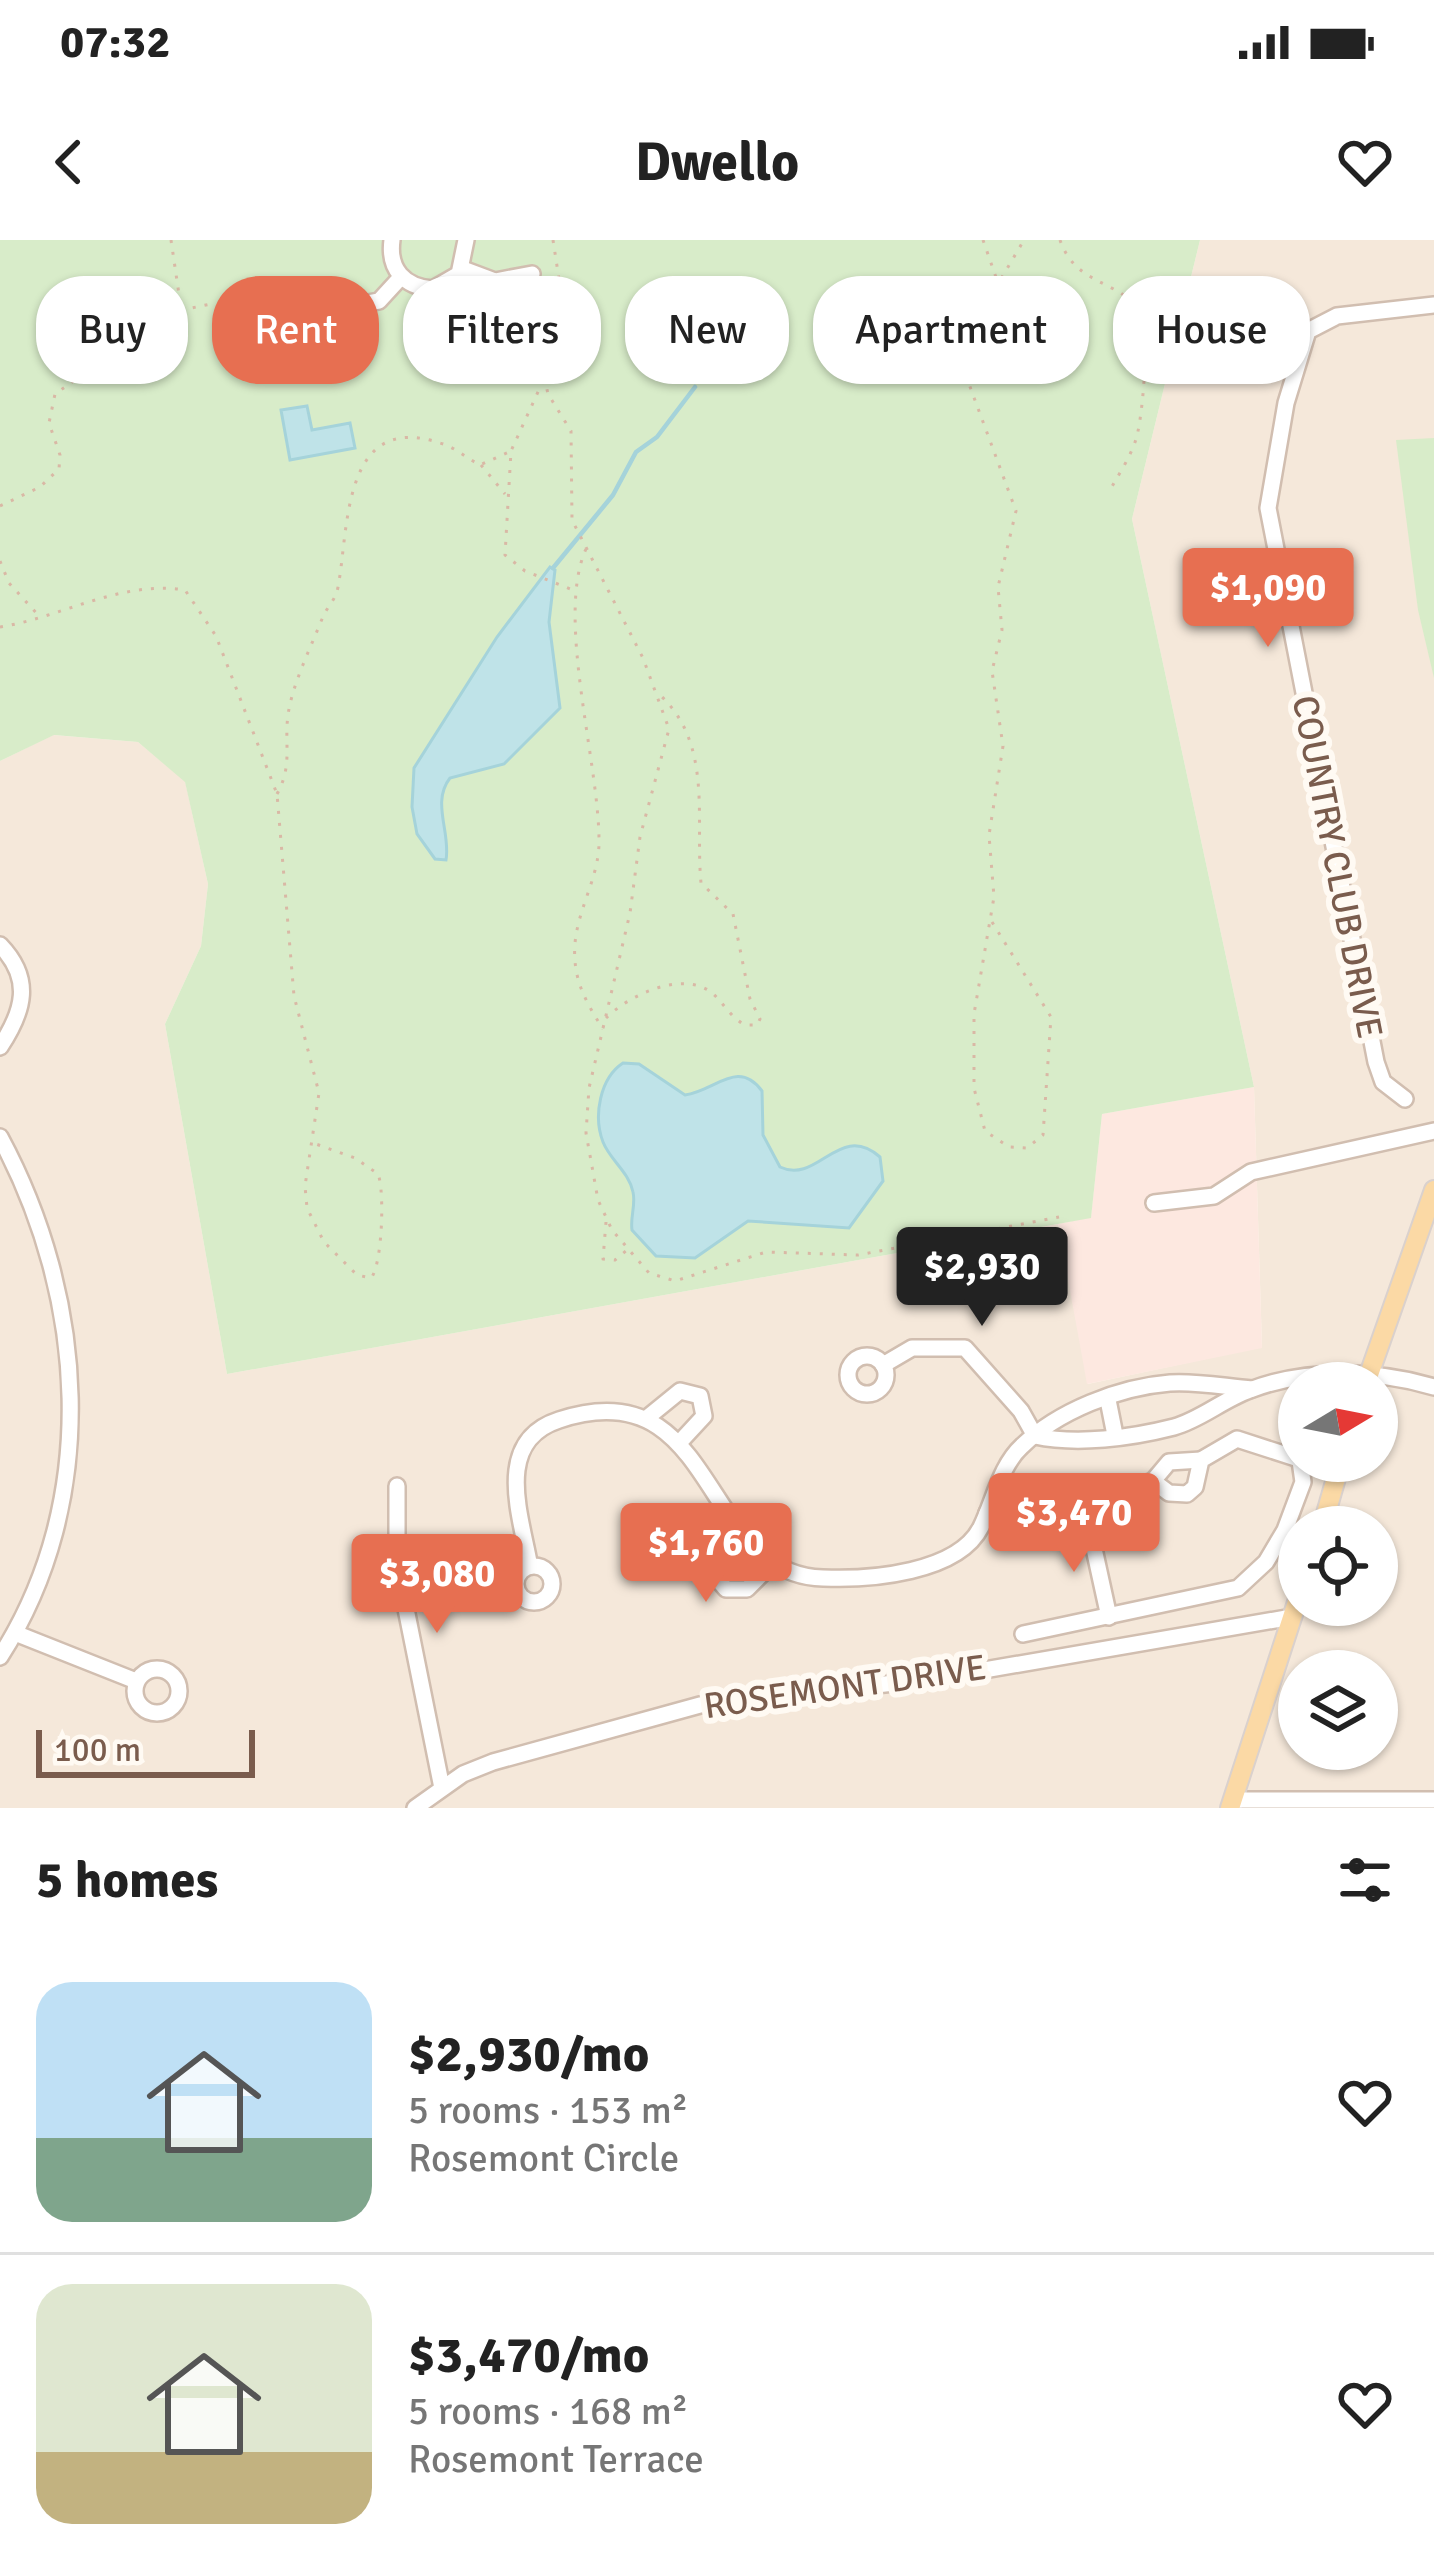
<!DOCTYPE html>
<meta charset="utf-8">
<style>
:root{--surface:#fff;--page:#f2f2f2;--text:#222;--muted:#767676;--line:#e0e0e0;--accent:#e76f51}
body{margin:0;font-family:Signika,sans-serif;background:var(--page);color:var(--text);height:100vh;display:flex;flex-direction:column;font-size:45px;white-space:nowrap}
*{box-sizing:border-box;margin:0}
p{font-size:39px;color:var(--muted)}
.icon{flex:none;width:66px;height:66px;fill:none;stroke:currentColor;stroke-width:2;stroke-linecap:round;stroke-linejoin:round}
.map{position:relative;height:1568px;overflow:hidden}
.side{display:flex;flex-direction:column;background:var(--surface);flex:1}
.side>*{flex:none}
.top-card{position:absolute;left:36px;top:36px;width:1362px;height:108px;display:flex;gap:24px}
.needle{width:78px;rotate:80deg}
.buttons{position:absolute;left:1278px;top:1122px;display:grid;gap:24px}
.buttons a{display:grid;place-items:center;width:120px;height:120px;border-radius:50%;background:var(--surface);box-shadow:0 3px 9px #0004;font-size:60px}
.scale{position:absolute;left:36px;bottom:30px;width:219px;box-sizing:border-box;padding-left:12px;border:6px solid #7a5c4d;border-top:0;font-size:33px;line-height:42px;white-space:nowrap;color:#7a5c4d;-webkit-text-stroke:9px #fffaf3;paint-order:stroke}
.price{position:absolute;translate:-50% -102px;padding:0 27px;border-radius:12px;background:var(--accent);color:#fff;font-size:39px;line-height:78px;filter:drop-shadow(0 3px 6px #0008)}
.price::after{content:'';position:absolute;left:50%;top:72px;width:36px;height:27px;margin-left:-18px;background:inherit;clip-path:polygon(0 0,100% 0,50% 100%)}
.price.active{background:#222;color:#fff}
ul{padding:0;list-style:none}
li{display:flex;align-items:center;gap:36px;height:300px;padding:0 36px}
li+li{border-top:3px solid var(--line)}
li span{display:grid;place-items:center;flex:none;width:336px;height:240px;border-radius:36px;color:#555}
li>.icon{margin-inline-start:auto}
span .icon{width:144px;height:144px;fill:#fffc;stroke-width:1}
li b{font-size:51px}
h2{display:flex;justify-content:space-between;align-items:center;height:144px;padding:0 36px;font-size:51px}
.pill{padding:0 42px;border-radius:48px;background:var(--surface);box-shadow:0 3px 9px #0004;font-size:42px;line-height:108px}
.pill.active{background:var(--accent);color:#fff}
.status{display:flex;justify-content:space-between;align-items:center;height:84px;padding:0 60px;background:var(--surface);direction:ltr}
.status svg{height:33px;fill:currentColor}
header{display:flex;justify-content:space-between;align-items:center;height:156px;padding:0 36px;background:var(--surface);font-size:54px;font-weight:800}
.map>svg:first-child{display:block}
.residential{fill:#f5e8da;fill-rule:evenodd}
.commercial{fill:#fde8e0}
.green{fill:#d8ecc9}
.water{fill:#bfe3e8;stroke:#a5d3da;stroke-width:3}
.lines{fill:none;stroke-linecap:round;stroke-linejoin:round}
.stream{stroke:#a5d3da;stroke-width:4.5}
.minor-casing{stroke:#d1beb0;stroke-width:20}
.major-casing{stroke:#dad1cd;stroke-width:22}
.path{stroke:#d9b8a5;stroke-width:3;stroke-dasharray:3 9;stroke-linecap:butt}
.minor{stroke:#fff;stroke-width:15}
.major{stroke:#fbd9a5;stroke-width:18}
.labels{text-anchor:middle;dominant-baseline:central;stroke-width:12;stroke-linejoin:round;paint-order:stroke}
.street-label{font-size:36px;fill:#7a5c4d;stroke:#fffaf3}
</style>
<div class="status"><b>07:32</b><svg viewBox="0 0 49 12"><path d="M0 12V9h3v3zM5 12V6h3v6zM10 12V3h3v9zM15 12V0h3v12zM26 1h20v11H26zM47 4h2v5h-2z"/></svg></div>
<header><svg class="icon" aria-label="back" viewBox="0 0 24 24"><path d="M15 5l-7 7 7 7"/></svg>Dwello<svg class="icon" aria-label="heart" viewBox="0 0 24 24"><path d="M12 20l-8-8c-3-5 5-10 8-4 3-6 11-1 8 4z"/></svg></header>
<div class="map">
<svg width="1434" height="1568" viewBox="0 0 1434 1568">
<rect width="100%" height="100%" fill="#fdf6ec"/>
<path class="residential" d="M 1200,0 L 1434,0 L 1434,1568 L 0,1568 L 0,521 L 53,495 L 138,502 L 185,541 L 208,644 L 201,706 L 165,784 L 227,1134 L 1058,984 L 1088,1144 L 1262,1107 L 1254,847 L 1132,279 ZM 1299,1143 L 1377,1143 L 1377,1221 L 1299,1221 ZM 1299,1287 L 1377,1287 L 1377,1365 L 1299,1365 ZM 1299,1431 L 1377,1431 L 1377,1509 L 1299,1509 Z"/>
<path class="commercial" d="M 1254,847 L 1262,1108 L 1087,1144 L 1058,984 L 1091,977 L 1102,874 Z"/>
<g class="green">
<path d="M 0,0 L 1200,0 L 1132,279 L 1254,847 L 1102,874 L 1091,978 L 227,1134 L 165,784 L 201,706 L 208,644 L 185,542 L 138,502 L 54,495 L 0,521 Z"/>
<path d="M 1434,198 L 1434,438 L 1418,370 L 1396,200 Z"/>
</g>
<g class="water">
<path d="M 307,166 L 312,190 L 350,183 L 355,208 L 290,220 L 281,170 Z"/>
<path d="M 550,327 L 555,330 L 549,382 L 560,468 L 504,524 L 450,538 C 431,562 451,593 446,620 L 435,619 L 417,594 L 412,567 L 414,528 L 497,397 Z"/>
<path d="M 623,823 L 639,824 L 685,855 C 715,851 738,818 762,851 L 763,895 L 780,927 C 818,945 839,881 880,917 L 883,941 L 849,988 L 748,981 L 695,1018 L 656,1016 L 632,990 C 630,977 636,965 633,952 C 629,932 610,920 603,902 C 593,876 600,838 623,823 Z"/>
</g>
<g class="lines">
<path class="stream" d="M 553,328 L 613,255 L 636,212 L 657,197 L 695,147"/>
<g class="minor-casing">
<g id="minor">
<path d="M 392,0 C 388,29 404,47 433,49 L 459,34 L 466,0"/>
<path d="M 463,29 L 495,41 L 532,34"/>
<path d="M 340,68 L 379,61 L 401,37"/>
<path d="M 0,705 C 33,739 24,771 0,807"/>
<path d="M 1405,859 L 1383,842 L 1376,822 L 1268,268 L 1286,163 L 1308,91 L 1337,76 L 1434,65"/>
<path d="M 0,897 C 86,1057 101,1260 0,1417"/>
<path d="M 1154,963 L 1214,956 L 1251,932 L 1434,891"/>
<circle cx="867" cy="1135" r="19"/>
<path d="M 883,1125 L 912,1108 L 965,1108 L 1021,1171 L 1035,1196 C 1077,1205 1131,1198 1174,1187 C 1200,1180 1224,1159 1250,1150 C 1307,1128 1377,1130 1434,1147"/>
<path d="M 1108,1160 L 1115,1195"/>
<path d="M 648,1177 L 680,1151 L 700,1156 L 704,1176 L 679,1203"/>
<path d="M 1153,1241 L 1169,1253 L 1187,1254 L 1195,1247 L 1201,1220 L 1237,1199 L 1299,1219"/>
<path d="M 397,1246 L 397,1324 L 442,1548"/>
<path d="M 987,1273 L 1038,1287 L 1064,1284 L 1113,1253 L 1153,1241 L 1169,1222 L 1201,1220"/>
<path d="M 1079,1277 L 1093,1304 L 1109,1377"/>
<path d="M 749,1298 L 721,1325 L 720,1342 L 726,1349 L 747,1349 L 775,1321"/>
<path d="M 529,1322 C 520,1273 494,1201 559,1180 C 719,1127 699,1335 823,1338 C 870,1340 958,1333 981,1287 C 994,1261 1000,1226 1022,1206 C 1058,1171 1119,1147 1170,1143 C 1196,1141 1226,1147 1252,1149"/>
<circle cx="534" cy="1344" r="18"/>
<path d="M 15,1393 L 136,1441"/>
<path d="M 1023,1394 L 1238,1348 L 1266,1322 L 1285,1290 L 1303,1242 L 1300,1221"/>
<circle cx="157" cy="1451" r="22"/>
<path d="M 1233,1560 L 1434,1560"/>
<path d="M 415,1568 L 463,1534 L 493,1522 L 700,1465 L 938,1438 L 1292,1377"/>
</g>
</g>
<g class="major-casing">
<g id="major">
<path d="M 1366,1143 L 1434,950"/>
<path d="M 1322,1287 L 1341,1221"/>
<path d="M 1230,1568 L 1299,1356"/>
</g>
</g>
<g class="path">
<path d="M 171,0 L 181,68"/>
<path d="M 553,0 L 561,52 L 542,87 L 538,108 L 548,154 L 571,191 L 572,280 L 643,418 L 669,489 L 640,597 L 630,673 L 589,848 L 586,893 L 598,960 L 612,990 L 649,1033 L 675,1041 L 766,1012 L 858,1015 L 1059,977"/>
<path d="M 983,0 L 998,43"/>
<path d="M 1060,0 C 1074,41 1108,39 1135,64 C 1152,79 1143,168 1138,191 C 1134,212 1120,232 1110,250"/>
<path d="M 543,141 L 511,211 L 505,315 L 525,331 L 578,352"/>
<path d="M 481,225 L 505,254"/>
<path d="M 0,266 L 40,247 L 59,229 L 60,215 L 49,183 L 55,154 L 172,72 L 211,64"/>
<path d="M 586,309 C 555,377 600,525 599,604 C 598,644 571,678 575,721 C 577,747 589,767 603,789"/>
<path d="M 0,321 L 9,343 L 40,377"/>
<path d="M 0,387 C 63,377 120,340 185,350 L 216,396 L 277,554 L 294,756 L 319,853 L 305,946 L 307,968 L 324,1002 L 357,1035 L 371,1038 C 382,1026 385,951 378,934 L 355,918 L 313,903"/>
<path d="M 277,554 C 293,525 284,505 288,475 C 292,445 311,407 322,379 C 326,368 336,360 338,347 C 349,291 341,170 440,203 C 455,207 466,218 480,225 L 511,211"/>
<path d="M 992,682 L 1051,777 L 1043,895 L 1027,908 L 1009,907 L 985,891 L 974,848 L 974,774 L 994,657 L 989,595 L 1003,506 L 992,431 L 1002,390 L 998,347 L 1016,271 L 966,136 L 976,81 L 1024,0"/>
<path d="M 606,778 C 628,756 681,730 711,752 C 724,763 729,776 745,785 L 757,785 L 760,779 L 750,759 L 733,674 L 701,643 C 695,580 713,505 661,456"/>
<path d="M 606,982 L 603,1019 L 615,1020 L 627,1010"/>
</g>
<use href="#minor" class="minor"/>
<use href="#major" class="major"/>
</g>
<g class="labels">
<g class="street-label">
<text transform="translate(1337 627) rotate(79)">COUNTRY CLUB DRIVE</text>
<text transform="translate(845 1447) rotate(-8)">ROSEMONT DRIVE</text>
</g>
</g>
</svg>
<div class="buttons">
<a><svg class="needle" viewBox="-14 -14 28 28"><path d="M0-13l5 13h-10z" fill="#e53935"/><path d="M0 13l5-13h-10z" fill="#767676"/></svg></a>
<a><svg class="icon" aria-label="locate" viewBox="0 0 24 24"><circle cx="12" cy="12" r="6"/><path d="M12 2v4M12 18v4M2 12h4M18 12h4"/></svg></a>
<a><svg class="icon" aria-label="layers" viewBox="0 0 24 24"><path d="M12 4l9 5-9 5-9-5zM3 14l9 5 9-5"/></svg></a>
</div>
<div class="scale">100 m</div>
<b class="price" style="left:1268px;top:410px">$1,090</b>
<b class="price active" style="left:982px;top:1089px">$2,930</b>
<b class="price" style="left:1074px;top:1335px">$3,470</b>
<b class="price" style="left:706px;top:1365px">$1,760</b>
<b class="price" style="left:437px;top:1396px">$3,080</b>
<div class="top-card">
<a class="pill">Buy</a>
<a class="pill active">Rent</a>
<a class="pill">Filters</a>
<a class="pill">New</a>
<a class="pill">Apartment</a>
<a class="pill">House</a>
</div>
</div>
<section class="side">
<h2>5 homes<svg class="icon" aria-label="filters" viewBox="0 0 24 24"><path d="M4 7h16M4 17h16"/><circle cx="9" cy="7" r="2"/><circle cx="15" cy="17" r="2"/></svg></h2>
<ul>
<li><span style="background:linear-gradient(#bfe0f5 65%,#7fa58c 0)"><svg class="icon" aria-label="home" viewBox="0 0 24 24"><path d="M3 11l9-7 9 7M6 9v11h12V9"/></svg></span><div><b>$2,930/mo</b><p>5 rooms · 153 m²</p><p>Rosemont Circle</p></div><svg class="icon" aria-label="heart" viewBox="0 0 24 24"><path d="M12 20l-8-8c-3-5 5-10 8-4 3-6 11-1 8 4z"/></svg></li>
<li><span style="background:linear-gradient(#dfe7d0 70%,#c2b280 0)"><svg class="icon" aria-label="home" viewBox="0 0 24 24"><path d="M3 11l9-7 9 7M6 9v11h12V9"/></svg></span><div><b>$3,470/mo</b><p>5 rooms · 168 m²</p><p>Rosemont Terrace</p></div><svg class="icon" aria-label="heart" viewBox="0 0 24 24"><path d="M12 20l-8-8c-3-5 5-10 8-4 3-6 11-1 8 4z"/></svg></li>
</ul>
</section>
